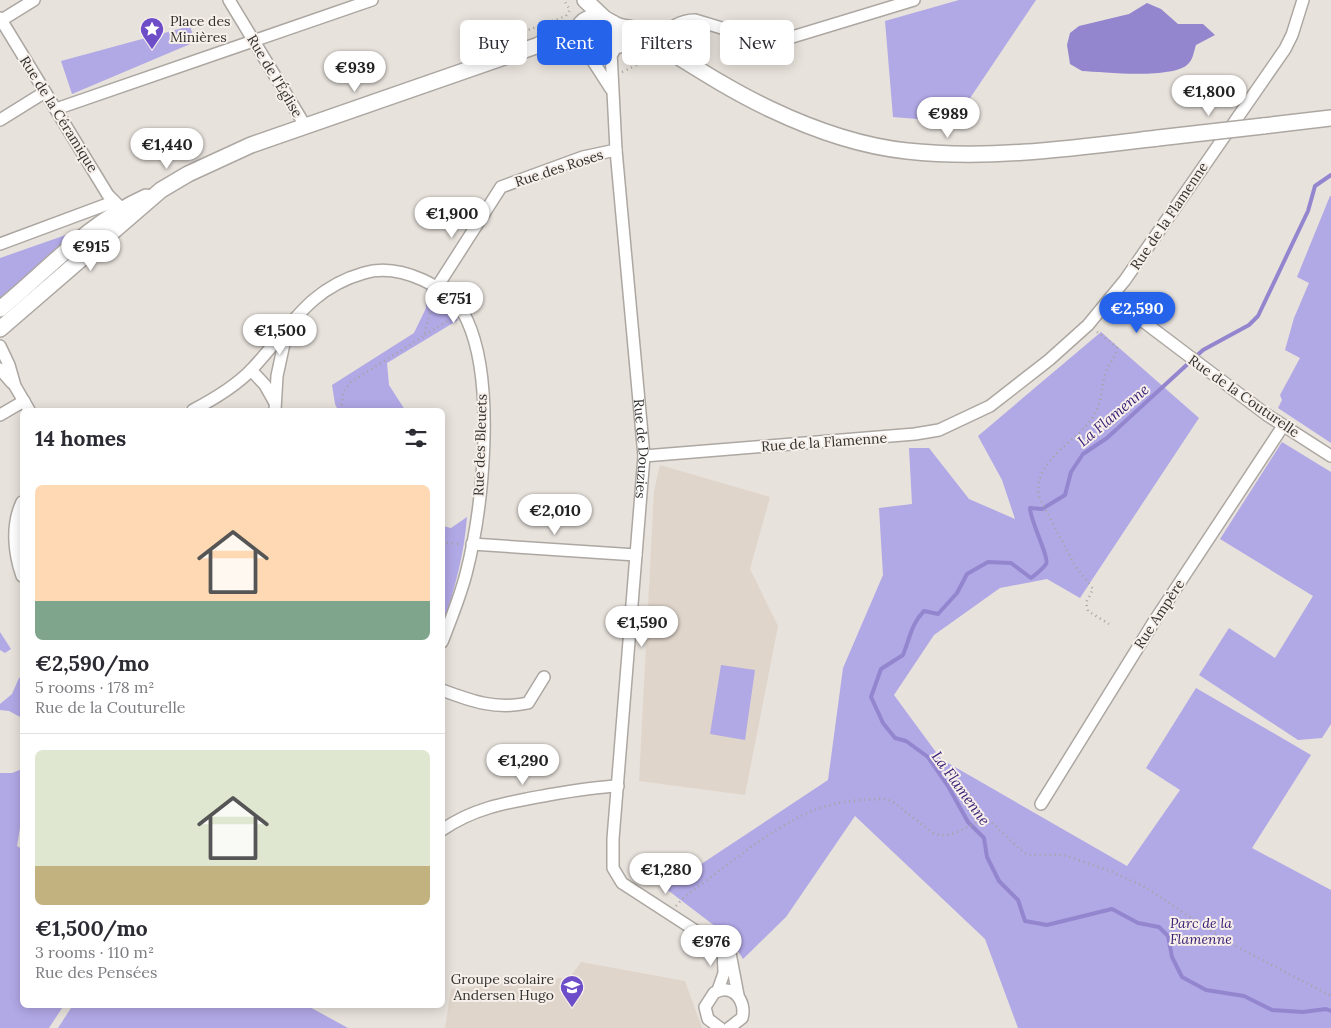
<!DOCTYPE html>
<meta charset="utf-8">
<style>
:root{--surface:#fff;--page:#f7f7f7;--text:#2b2b33;--muted:#7c7c81;--line:#e1e1e2;--accent:#2563eb}
body{margin:0;font-family:Lora,serif;background:var(--page);color:var(--text);height:100vh;display:flex;flex-direction:column;font-size:19px;white-space:nowrap}
*{box-sizing:border-box;margin:0}
p{font-size:16px;color:var(--muted)}
.icon{flex:none;width:28px;height:28px;fill:none;stroke:currentColor;stroke-width:2;stroke-linecap:round;stroke-linejoin:round}
.map{position:relative;flex:1;overflow:hidden}
.drawer{position:absolute;left:20px;top:408px;width:425px;height:600px;display:flex;flex-direction:column;background:var(--surface);border-radius:8px;box-shadow:0 2px 12px #0003}
.drawer>*{flex:none}
.top-card{position:absolute;left:460px;top:20px;width:475px;height:45px;display:flex;gap:10px}
.price{position:absolute;translate:-50% -42px;padding:0 11px;border-radius:18px;background:#fff;color:#222;font-size:16px;line-height:32px;filter:drop-shadow(0 1px 2px #0008)}
.price::after{content:'';position:absolute;left:50%;top:30px;width:15px;height:11px;margin-left:-8px;background:inherit;clip-path:polygon(0 0,100% 0,50% 100%)}
.price.current{background:var(--accent);color:#fff}
ul{padding:0;list-style:none}
li{display:grid;align-content:center;gap:10px;height:265px;padding:0 15px}
li+li{border-top:1px solid var(--line)}
li span{display:grid;place-items:center;height:155px;border-radius:8px;color:#555}
li>.icon{margin-inline-start:auto}
span .icon{width:90px;height:90px;fill:#fffc;stroke-width:1}
li b{font-size:21px}
h2{display:flex;justify-content:space-between;align-items:center;height:60px;padding:0 15px;font-size:21px}
.pill{padding:0 18px;border-radius:8px;background:var(--surface);box-shadow:0 2px 12px #0003;font-size:18px;line-height:45px}
.pill.current{background:var(--accent);color:#fff}
.map>svg:first-child{display:block}
.built{fill:#e0d5ca}
.green{fill:#b1a8e6}
.water{fill:#9386cf}
.lines{fill:none;stroke-linecap:round;stroke-linejoin:round}
.stream{stroke:#9386cf;stroke-width:4}
.street-casing{stroke:#ada7a2;stroke-width:14}
.secondary-casing{stroke:#ada7a2;stroke-width:18}
.path{stroke:#a7a39e;stroke-width:2.5;stroke-dasharray:1 4;stroke-linecap:butt}
.street{stroke:#fff;stroke-width:11}
.secondary{stroke:#fff;stroke-width:15}
.secondary-bridge-casing{stroke:#ada7a2;stroke-width:18;stroke-linecap:butt}
.secondary-bridge{stroke:#fff;stroke-width:15}
.labels{text-anchor:middle;dominant-baseline:central;stroke-width:4;stroke-linejoin:round;paint-order:stroke}
.poi-label{font-size:14px;fill:#34322f;stroke:#f6efea;text-anchor:start}
.street-label{font-size:14px;fill:#34322f;stroke:#f6efea}
.park-label{font-size:14px;font-style:italic;fill:#381d73;stroke:#f6efea}
.water-label{font-size:15px;font-style:italic;fill:#3c2378;stroke:#f6efea}
</style>
<div class="map">
<svg width="1331" height="1028" viewBox="0 0 1331 1028">
<rect width="100%" height="100%" fill="#e8e2dc"/>
<g class="built">
<path d="M 660,465 L 770,497 L 750,569 L 778,626 L 745,795 L 639,781 L 654,491 Z"/>
<path d="M 581,962 L 685,981 L 702,1028 L 445,1028 L 451,989 L 570,977 Z"/>
</g>
<g class="green">
<path d="M 959,0 L 1036,0 L 954,122 L 893,117 L 885,21 Z"/>
<path d="M 190,26 L 195,42 L 72,94 L 61,61 Z"/>
<path d="M 1330,196 L 1331,196 L 1331,443 L 1278,408 L 1282,400 L 1280,395 L 1300,358 L 1285,350 L 1294,318 L 1309,283 L 1297,277 Z"/>
<path d="M 80,230 L 7,294 L 0,298 L 0,258 Z"/>
<path d="M 426,290 L 450,309 L 458,320 L 387,363 L 389,385 L 405,410 L 338,410 L 335,404 L 332,385 L 414,333 L 426,308 Z"/>
<path d="M 1101,332 L 1199,418 L 1080,598 L 1047,579 L 1000,588 L 934,635 L 894,695 L 941,759 L 1127,866 L 1180,790 L 1146,768 L 1196,688 L 1311,755 L 1252,848 L 1331,890 L 1331,1028 L 1018,1028 L 985,939 L 855,816 L 786,917 L 743,959 L 728,936 L 665,888 L 828,780 L 843,668 L 883,575 L 879,508 L 912,504 L 909,448 L 929,448 L 969,499 L 1015,519 L 1002,480 L 978,436 Z"/>
<path d="M 1282,442 L 1331,472 L 1331,724 L 1322,738 L 1298,740 L 1199,675 L 1229,628 L 1275,658 L 1313,596 L 1220,539 Z"/>
<path d="M 467,517 C 464,555 455,588 443,624 L 443,526 L 451,528 Z"/>
<path d="M 0,632 L 11,649 L 5,653 L 0,650 Z"/>
<path d="M 721,665 L 755,670 L 745,740 L 710,734 Z"/>
<path d="M 22,676 L 22,718 L 9,711 L 0,710 L 0,704 L 12,694 L 19,678 Z"/>
<path d="M 22,769 L 22,816 L 17,846 L 22,849 L 22,1005 L 64,1005 L 49,1028 L 0,1028 L 0,773 L 12,773 Z"/>
<path d="M 73,1005 L 306,1005 L 348,1028 L 58,1028 Z"/>
</g>
<path class="water" d="M 1147,3 L 1161,9 L 1178,24 L 1203,24 L 1215,35 L 1196,45 C 1194,51 1193,59 1189,63 C 1175,80 1104,72 1082,71 L 1070,64 L 1067,45 L 1070,33 L 1079,26 L 1129,14 Z"/>
<g class="lines">
<path class="stream" d="M 1331,175 L 1315,186 L 1308,211 L 1258,316 L 1249,325 L 1203,350 L 1107,438 L 1083,454 L 1071,472 L 1065,495 L 1042,509 L 1030,508 C 1030,520 1050,559 1046,564 C 1042,570 1036,574 1031,578 L 1011,563 L 988,562 L 967,574 L 957,593 L 938,614 L 924,611 C 911,624 910,638 903,655 L 881,669 L 871,697 L 883,723 L 895,738 L 906,741 L 928,757 L 948,786 L 968,822 L 984,838 L 987,857 L 999,881 L 1018,900 L 1025,921 L 1047,925 L 1112,909 L 1138,923 L 1159,927 L 1168,936 L 1172,957 L 1182,977 L 1206,990 L 1244,996 L 1272,1010 L 1303,1012 L 1326,1009 L 1331,1011"/>
<g class="street-casing">
<g id="street">
<path d="M 229,0 L 306,127"/>
<path d="M 0,18 L 108,195 L 121,208"/>
<path d="M 0,21 L 34,0"/>
<path d="M 656,42 C 666,30 679,20 695,20 L 765,41 L 779,41 L 914,0"/>
<path id="s1" d="M 611,52 L 616,150 L 644,456 L 613,839 L 613,868 L 622,883 L 730,953 L 738,995"/>
<path d="M 589,55 L 611,89"/>
<path d="M 56,109 L 372,0"/>
<path d="M 0,120 L 45,92"/>
<path d="M 0,244 L 113,202"/>
<path d="M 437,287 L 501,187 L 583,157 L 616,150"/>
<path d="M 1111,297 L 1267,415 L 1331,456"/>
<path d="M 0,346 L 9,365 L 15,386 L 29,410"/>
<path d="M 0,369 L 12,383"/>
<path d="M 251,370 L 265,385 L 274,401"/>
<path d="M 193,410 C 214,399 236,386 252,369 C 289,330 307,289 364,273 C 384,267 405,272 423,280 C 440,288 459,302 467,320 C 496,383 483,508 466,574 C 460,597 451,619 442,642"/>
<path d="M 275,410 L 277,376 L 288,325"/>
<path d="M 0,415 L 24,401"/>
<path d="M 644,456 L 915,434 L 939,430 L 990,406 L 1049,360 L 1088,325 L 1125,280 L 1285,49 L 1292,35 L 1303,0"/>
<path d="M 22,502 C 11,525 14,553 22,576"/>
<path d="M 472,544 L 636,555"/>
<path d="M 442,690 C 471,701 496,710 528,703 L 544,677"/>
<path d="M 1041,804 L 1155,620 L 1283,426"/>
<path d="M 442,830 C 475,807 510,802 548,795 C 571,791 594,787 618,786"/>
<path d="M 718,990 L 724,973 L 723,947"/>
<path d="M 720,1028 L 708,1019 L 705,1007 L 714,993 C 732,982 747,1001 742,1018 L 729,1028"/>
</g>
</g>
<g class="secondary-casing">
<g id="secondary">
<path d="M 585,0 L 603,17"/>
<path d="M 613,23 L 618,38 L 611,52 L 597,57 C 572,52 570,19 595,17 C 605,16 610,23 619,26 C 625,28 631,28 637,30 C 649,33 661,46 672,53 C 704,73 736,93 770,109 C 812,129 860,146 907,151 C 990,160 1075,148 1158,138"/>
<path d="M 540,44 L 579,28"/>
<path d="M 615,46 L 638,41 L 655,42"/>
<path d="M 1263,126 L 1331,118"/>
<path d="M 0,309 C 49,269 88,223 146,197"/>
<path d="M 0,329 L 161,190 L 188,174 L 251,145 L 536,46 L 565,47 L 582,51"/>
</g>
</g>
<g class="path">
<path d="M 502,43 L 512,36 L 566,16 L 570,10 L 564,0"/>
<path d="M 622,72 C 636,66 645,58 661,63"/>
<path d="M 1097,332 L 1117,347 C 1116,358 1108,364 1105,374 C 1101,388 1102,402 1094,415 C 1078,442 1032,460 1039,497 L 1075,566 L 1093,589 L 1086,603 L 1088,611 L 1109,624"/>
<path d="M 425,335 L 452,318"/>
<path d="M 341,410 L 343,392 L 351,382 L 424,336 L 434,298"/>
<path d="M 442,543 L 461,544"/>
<path d="M 676,906 L 684,897 C 725,868 766,831 812,811 C 833,802 861,799 884,799 L 892,801 L 933,833 C 952,841 969,824 987,818 L 1024,853 L 1030,855 L 1064,855 L 1110,871 L 1145,887 L 1228,942 L 1331,996"/>
</g>
<use href="#street" class="street"/>
<use href="#secondary" class="secondary"/>
<g class="secondary-bridge-casing">
<path id="secondary-bridge" d="M 1158,138 L 1263,126"/>
</g>
<use href="#secondary-bridge" class="secondary-bridge"/>
</g>
<defs>
<g id="sight-pin" transform="scale(1.25)"><path d="M0 17L-7.5 6A9.5 9.5 0 1 1 7.5 6Z" fill="#6e4ec8" stroke="#f6efea"/><path d="M0-6L1.8-2.2L6-1.7L2.9 1.2L3.7 5.4L0 3.3L-3.7 5.4L-2.9 1.2L-6-1.7L-1.8-2.2Z" fill="#fff"/></g>
<g id="school-pin" transform="scale(1.25)"><path d="M0 17L-7.5 6A9.5 9.5 0 1 1 7.5 6Z" fill="#6e4ec8" stroke="#f6efea"/><path d="M0-5L7-2L0 1L-7-2ZM-4 1L0 2.5L4 1V4Q0 6-4 4Z" fill="#fff"/></g>
</defs>
<g fill-rule="evenodd">
<use href="#sight-pin" x="152" y="29"/>
<use href="#school-pin" x="572" y="987"/>
</g>
<g class="labels">
<g class="poi-label">
<text x="170" y="21">Place des<tspan x="170" dy="16">Minières</tspan></text>
<text x="554" y="979" text-anchor="end">Groupe scolaire<tspan x="554" dy="16">Andersen Hugo</tspan></text>
</g>
<g class="street-label">
<text transform="translate(275 76) rotate(59)">Rue de l'Église</text>
<text transform="translate(59 114) rotate(58)">Rue de la Céramique</text>
<text transform="translate(559 168) rotate(-18)">Rue des Roses</text>
<text transform="translate(1169 216) rotate(-56)">Rue de la Flamenne</text>
<text transform="translate(1244 396) rotate(35)">Rue de la Couturelle</text>
<text transform="translate(824 442) rotate(-4)">Rue de la Flamenne</text>
<text transform="translate(480 445) rotate(-88)">Rue des Bleuets</text>
<text stroke="none"><textPath href="#s1" startOffset="398">Rue de Douzies</textPath></text>
<text transform="translate(1159 614) rotate(-57)">Rue Ampère</text>
</g>
<g class="park-label">
<text x="1201" y="923">Parc de la<tspan x="1201" dy="16">Flamenne</tspan></text>
</g>
<g class="water-label">
<text transform="translate(1113 415) rotate(-40)">La Flamenne</text>
<text transform="translate(961 788) rotate(54)">La Flamenne</text>
</g>
</g>
</svg>
<b class="price" style="left:355px;top:93px">€939</b>
<b class="price" style="left:1209px;top:117px">€1,800</b>
<b class="price" style="left:948px;top:139px">€989</b>
<b class="price" style="left:167px;top:170px">€1,440</b>
<b class="price" style="left:452px;top:239px">€1,900</b>
<b class="price" style="left:91px;top:272px">€915</b>
<b class="price" style="left:454px;top:324px">€751</b>
<b class="price current" style="left:1137px;top:334px">€2,590</b>
<b class="price" style="left:280px;top:356px">€1,500</b>
<b class="price" style="left:555px;top:536px">€2,010</b>
<b class="price" style="left:642px;top:648px">€1,590</b>
<b class="price" style="left:523px;top:786px">€1,290</b>
<b class="price" style="left:666px;top:895px">€1,280</b>
<b class="price" style="left:711px;top:967px">€976</b>
<div class="top-card">
<a class="pill">Buy</a>
<a class="pill current">Rent</a>
<a class="pill">Filters</a>
<a class="pill">New</a>
</div>
<section class="drawer">
<h2>14 homes<svg class="icon" aria-label="filters" viewBox="0 0 24 24"><path d="M4 7h16M4 17h16"/><circle cx="9" cy="7" r="2"/><circle cx="15" cy="17" r="2"/></svg></h2>
<ul>
<li><span style="background:linear-gradient(#ffd9b3 75%,#7fa58c 0)"><svg class="icon" aria-label="home" viewBox="0 0 24 24"><path d="M3 11l9-7 9 7M6 9v11h12V9"/></svg></span><div><b>€2,590/mo</b><p>5 rooms · 178 m²</p><p>Rue de la Couturelle</p></div></li>
<li><span style="background:linear-gradient(#dfe7d0 75%,#c2b280 0)"><svg class="icon" aria-label="home" viewBox="0 0 24 24"><path d="M3 11l9-7 9 7M6 9v11h12V9"/></svg></span><div><b>€1,500/mo</b><p>3 rooms · 110 m²</p><p>Rue des Pensées</p></div></li>
</ul>
</section>
</div>
